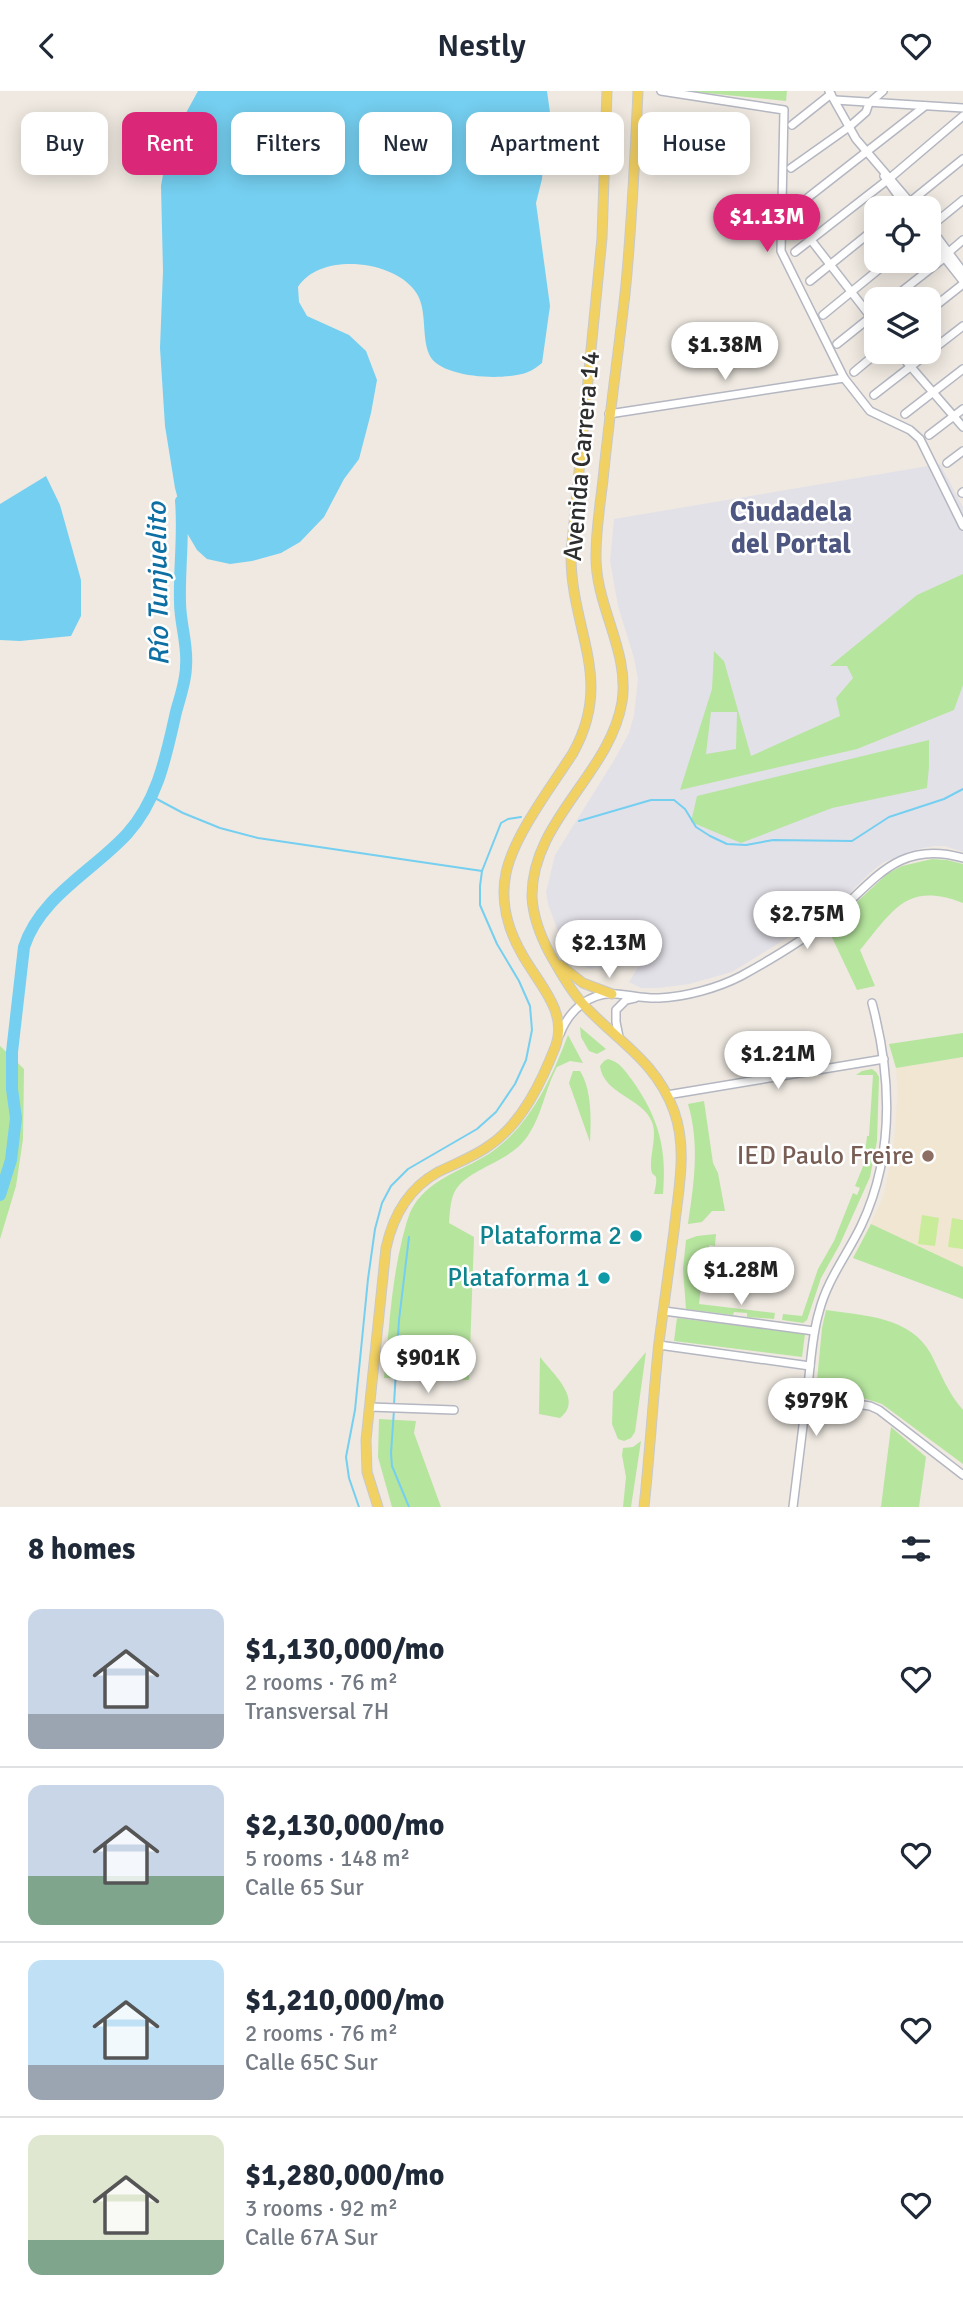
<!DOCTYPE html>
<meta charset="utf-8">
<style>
:root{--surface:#fff;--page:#f6f6f7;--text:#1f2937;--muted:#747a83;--line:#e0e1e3;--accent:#db2777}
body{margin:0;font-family:Signika,sans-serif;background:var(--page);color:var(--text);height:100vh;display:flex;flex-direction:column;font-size:26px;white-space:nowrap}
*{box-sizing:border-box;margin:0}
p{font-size:23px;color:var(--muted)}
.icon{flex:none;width:38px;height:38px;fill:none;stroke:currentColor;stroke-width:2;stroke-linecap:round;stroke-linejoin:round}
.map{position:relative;height:1416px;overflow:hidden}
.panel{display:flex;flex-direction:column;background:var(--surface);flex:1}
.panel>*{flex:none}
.hud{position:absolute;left:21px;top:21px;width:922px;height:63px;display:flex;gap:14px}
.buttons{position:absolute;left:864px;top:105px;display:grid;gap:14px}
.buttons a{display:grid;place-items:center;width:77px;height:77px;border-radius:14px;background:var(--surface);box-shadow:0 4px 18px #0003;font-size:35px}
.price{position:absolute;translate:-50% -60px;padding:0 16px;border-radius:24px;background:#fff;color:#222;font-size:23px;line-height:46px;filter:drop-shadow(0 2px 4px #0008)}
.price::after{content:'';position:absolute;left:50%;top:42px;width:21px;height:16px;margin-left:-10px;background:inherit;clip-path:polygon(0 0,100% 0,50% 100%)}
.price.selected{background:var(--accent);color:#fff}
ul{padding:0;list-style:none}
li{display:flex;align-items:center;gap:21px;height:175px;padding:0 28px}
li+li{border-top:2px solid var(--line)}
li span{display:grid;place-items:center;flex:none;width:196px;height:140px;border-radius:14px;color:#555}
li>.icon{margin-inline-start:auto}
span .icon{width:84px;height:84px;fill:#fffc;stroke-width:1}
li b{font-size:30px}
h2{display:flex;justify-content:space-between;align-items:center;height:84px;padding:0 28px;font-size:30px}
.tag{padding:0 24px;border-radius:14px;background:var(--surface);box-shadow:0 4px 18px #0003;font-size:24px;line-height:63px}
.tag.selected{background:var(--accent);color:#fff}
header{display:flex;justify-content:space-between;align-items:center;height:91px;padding:0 28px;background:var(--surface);font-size:32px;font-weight:600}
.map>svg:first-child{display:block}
.industrial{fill:#e3e1e8}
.education{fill:#f0e6d1}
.green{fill:#b6e59e;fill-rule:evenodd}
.pitch{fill:#c9ec9a}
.water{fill:#75cff0}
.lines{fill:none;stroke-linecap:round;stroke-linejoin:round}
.stream{stroke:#75cff0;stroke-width:2}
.river{stroke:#75cff0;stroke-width:12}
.minor-casing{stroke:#b4b7c1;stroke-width:10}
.major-casing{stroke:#c9c9c9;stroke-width:11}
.minor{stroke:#fff;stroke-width:7}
.major{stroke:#f2d163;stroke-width:9}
.education-dot{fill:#8d6e63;stroke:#fff;stroke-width:2.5}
.culture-dot{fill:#0f9aa8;stroke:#fff;stroke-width:2.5}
.labels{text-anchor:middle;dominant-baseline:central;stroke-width:5;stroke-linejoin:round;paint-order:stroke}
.street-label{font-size:26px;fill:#2e2e2e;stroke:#fff}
.education-label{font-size:26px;fill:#785e54;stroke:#fff;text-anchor:end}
.culture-label{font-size:26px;fill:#0d838f;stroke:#fff;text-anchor:end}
.neighbourhood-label{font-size:28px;font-weight:bold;fill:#4d5680;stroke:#fff}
.water-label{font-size:28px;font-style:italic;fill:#0d6fa3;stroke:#fff}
</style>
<header><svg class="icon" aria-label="back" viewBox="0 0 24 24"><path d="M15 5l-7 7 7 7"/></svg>Nestly<svg class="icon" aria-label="heart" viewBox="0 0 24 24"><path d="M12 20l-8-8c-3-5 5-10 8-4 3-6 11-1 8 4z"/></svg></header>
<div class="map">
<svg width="963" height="1416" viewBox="0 0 963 1416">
<rect width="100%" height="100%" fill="#efe9e1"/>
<path class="industrial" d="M 940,373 L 963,416 L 963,761 L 945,755 L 934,755 L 918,758 L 884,771 L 872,780 L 832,819 L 732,881 L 689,893 L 658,897 L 641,897 L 629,891 L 643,868 L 629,856 L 618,870 L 602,880 L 599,876 L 591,878 L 583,875 L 574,866 L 560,846 L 548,813 L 546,801 L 555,764 L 613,671 L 629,642 L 634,624 L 638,588 L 634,567 L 618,515 L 610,470 L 614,428 Z"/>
<path class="education" d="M 963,966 L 963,1176 L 871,1133 L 884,1104 L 894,1053 L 898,1001 L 896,977 Z"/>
<g class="green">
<path d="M 686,0 L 787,0 L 786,10 Z"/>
<path d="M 963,483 L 963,594 L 954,619 L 857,658 L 680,699 L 712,598 L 714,560 L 724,570 L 751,665 L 840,625 L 836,607 L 853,587 L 847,575 L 830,575 L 917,504 ZM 711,621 L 737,621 L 736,658 L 706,663 Z"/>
<path d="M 929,649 L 929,676 L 927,697 L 832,717 L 741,752 L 691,731 L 697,705 Z"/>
<path d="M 932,768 L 947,769 L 963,773 L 963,812 C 906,790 893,820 860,859 L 875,895 L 857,899 L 828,838 L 887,783 L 902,775 Z"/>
<path d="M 580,936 L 606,958 L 597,963 L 589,960 L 581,946 Z"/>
<path d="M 963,942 L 963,966 L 896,977 L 889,953 Z"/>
<path d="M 568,944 L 583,972 L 570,970 L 557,976 C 545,998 542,1025 527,1046 C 509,1072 468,1077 455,1100 C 450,1109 450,1122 449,1132 L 474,1146 L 469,1289 L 384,1287 C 389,1241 391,1194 402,1149 C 405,1138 408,1123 414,1114 C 433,1085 466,1079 493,1060 C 531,1033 552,986 568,944 Z"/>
<path d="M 0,955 L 24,978 L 23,1048 L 16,1095 L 0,1148 Z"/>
<path d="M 608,968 C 620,971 625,980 632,989 C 659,1027 667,1058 663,1103 L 654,1103 C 655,1099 657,1091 656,1086 C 655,1085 653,1083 652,1082 C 648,1067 658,1047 652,1031 C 642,1006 604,1004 600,975 L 604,970 Z"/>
<path d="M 872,978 L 876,981 L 879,986 L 877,1050 L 870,1086 L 840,1153 L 821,1187 L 807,1229 L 803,1232 L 782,1229 L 783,1223 L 802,1225 L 818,1178 L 834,1150 L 853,1102 L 857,1104 L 860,1097 L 855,1095 L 864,1073 L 867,1045 L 869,1045 L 873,984 L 856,984 L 862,980 Z"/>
<path d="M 573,980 L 580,980 C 592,999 591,1029 590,1051 L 569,992 Z"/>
<path d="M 704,1010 L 713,1072 L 718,1082 L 725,1120 L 712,1120 L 702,1131 L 688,1133 C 694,1093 700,1053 688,1013 Z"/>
<path d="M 871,1133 L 963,1176 L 963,1208 L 853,1167 Z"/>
<path d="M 716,1143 L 715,1155 L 710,1154 L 705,1162 L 699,1213 L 775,1222 L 774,1228 L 747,1226 L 747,1222 L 734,1221 L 733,1224 L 686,1218 L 683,1178 L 686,1149 L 697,1145 Z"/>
<path d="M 826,1219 C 864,1225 910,1225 931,1263 C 941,1283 948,1302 963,1319 L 963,1373 L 882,1313 L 863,1307 L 816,1300 L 822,1237 Z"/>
<path d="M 677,1227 L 805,1243 L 802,1266 L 674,1250 Z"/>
<path d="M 646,1261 L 635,1341 L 631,1347 L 624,1350 L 618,1348 L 612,1333 L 613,1301 Z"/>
<path d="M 540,1266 C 553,1283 584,1309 560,1327 L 539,1323 Z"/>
<path d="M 379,1328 L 416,1330 L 414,1342 L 441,1416 L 392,1416 L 378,1366 Z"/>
<path d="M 891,1336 L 926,1366 L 919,1416 L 881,1416 Z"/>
<path d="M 641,1350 L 631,1416 L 623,1416 L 626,1386 L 622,1364 L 623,1357 L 633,1356 Z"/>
</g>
<g class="pitch">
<path d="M 922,1124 L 939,1127 L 935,1155 L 918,1153 Z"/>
<path d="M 952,1127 L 963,1129 L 963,1158 L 948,1156 Z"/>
</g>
<g class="water">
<path d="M 198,0 L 547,0 L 551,29 L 544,59 L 542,88 L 536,112 L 550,215 L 542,272 C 538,275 533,279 528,281 C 507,290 439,288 429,263 C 421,244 428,217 415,200 C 393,169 320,161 298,196 L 299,211 L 307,225 L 349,244 L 366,260 L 377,289 L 371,322 L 359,368 L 344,388 L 324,426 L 300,451 L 281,462 L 252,470 L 230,473 L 207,468 L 197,459 L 187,442 L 175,397 L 165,335 L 160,257 L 163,180 L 161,95 L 168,55 Z"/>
<path d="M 46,385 L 60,414 L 81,489 L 81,525 L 71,545 L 20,550 L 0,549 L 0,413 Z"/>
</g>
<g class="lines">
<g class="stream">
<path d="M 153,706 L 183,722 L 220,737 L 258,747 L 482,780 L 501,732 L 508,728 L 521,726"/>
<path d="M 579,730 L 651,709 L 674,709 L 685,718 L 696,736 L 710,745 L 727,753 L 746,754 L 773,749 L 852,750 L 889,726 L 944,708 L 963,698"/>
<path d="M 394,1313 L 399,1229 L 409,1146"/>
<path d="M 394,1319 L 391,1362 L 392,1375 L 409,1416"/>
<path d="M 359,1416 L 349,1387 L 346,1366 L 355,1319 L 368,1188 L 375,1138 L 382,1112 L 391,1095 L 408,1078 L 477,1038 L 496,1021 L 515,993 L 526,969 L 532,939 L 530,915 L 519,890 L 497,853 L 480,814 L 480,795 L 482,780"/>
</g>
<path class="river" d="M 0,1104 L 11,1069 L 16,1027 L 12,998 L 12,961 L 24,856 C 40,806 93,780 127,743 C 158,709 166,665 176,621 C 180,606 186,590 186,575 C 188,553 180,533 180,511 C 179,477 184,444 181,410"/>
<g class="minor-casing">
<g id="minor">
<path d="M 661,0 L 784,19 L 781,160 L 844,287 L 870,320 L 910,339 L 920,348 L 963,435"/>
<path d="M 829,0 L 856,48 L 915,117"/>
<path d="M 835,9 L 963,17"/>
<path d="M 792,34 L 831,3"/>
<path d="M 791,77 L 849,36 L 866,21 L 869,12 L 883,0"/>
<path d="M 884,85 L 907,117"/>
<path d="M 910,111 L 963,68"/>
<path d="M 792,119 L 925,15"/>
<path d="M 929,135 L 963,181"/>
<path d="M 930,136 L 963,109"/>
<path d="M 929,147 L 963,190"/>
<path d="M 811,149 L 877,234"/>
<path d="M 795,161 L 890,87 L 963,25"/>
<path d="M 949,161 L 963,149"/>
<path d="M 810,190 L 877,136"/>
<path d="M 892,208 L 944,167"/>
<path d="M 929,220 L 963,193"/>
<path d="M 823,224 L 889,170"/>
<path d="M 837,253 L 877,221"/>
<path d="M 898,261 L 963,336"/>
<path d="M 854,281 L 878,261"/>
<path d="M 874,304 L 963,235"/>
<path d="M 609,323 L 844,287"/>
<path d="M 905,323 L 963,278"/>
<path d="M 929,344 L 963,318"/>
<path d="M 947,372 L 963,360"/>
<path d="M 962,402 L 963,401"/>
<path d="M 560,943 C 569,919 590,901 616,903 C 631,904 645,908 659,907 C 685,906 718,897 741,885 C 770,869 801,851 827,830 C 872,795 895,747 963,767"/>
<path d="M 619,946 L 616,931 L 616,919 L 626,909 L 635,907"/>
<path d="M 667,1004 L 884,968"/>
<path d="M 664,1220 L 814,1240"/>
<path d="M 659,1254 L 810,1275"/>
<path d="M 806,1306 L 870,1315 L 879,1319 L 963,1384"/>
<path d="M 370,1316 L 454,1319"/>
<path d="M 793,1416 C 798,1375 803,1335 808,1294 C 811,1270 812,1244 819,1221 C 827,1189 847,1164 861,1135 C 895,1063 892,987 872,912"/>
</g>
</g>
<g class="major-casing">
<g id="major">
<path d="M 638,0 C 635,67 632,135 625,203 C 618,265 609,327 603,389 C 600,414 596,439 596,464 C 595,515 630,560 622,611 C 610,683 531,730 532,806 C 533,826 541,846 550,863 C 560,880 569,898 583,913 C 617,950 656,970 674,1020 C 688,1059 678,1100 674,1140 C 669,1177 664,1214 659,1251 C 653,1306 650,1361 644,1416"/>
<path d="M 560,874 L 583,892 L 612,903"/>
<path d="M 378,1416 L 367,1381 L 366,1349 L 386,1157 C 393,1125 409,1097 438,1081 C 456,1072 474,1066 490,1054 C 523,1031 542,990 556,954 C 568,920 537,891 522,863 C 508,839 500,810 506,782 C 514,744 552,695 573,662 C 615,587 570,539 571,462 L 602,147 L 607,0"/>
</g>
</g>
<use href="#minor" class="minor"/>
<use href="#major" class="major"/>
</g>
<circle class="education-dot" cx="928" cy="1065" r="7"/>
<g class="culture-dot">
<circle cx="636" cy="1145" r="7"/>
<circle cx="604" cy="1187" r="7"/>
</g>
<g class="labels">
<g class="street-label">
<text transform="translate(582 365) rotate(-85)">Avenida Carrera 14</text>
</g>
<g class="education-label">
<text x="914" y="1065">IED Paulo Freire</text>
</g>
<g class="culture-label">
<text x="622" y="1145">Plataforma 2</text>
<text x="590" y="1187">Plataforma 1</text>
</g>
<g class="neighbourhood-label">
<text x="791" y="421">Ciudadela<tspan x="791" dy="32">del Portal</tspan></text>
</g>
<g class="water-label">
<text transform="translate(158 493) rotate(-91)">Río Tunjuelito</text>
</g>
</g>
</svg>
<div class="buttons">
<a><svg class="icon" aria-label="locate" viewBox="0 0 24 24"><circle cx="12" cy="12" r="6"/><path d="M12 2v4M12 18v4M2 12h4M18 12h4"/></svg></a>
<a><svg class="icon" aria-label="layers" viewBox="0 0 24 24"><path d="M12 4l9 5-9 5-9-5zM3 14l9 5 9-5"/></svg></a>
</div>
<b class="price selected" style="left:767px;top:163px">$1.13M</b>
<b class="price" style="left:725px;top:291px">$1.38M</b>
<b class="price" style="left:807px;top:860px">$2.75M</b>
<b class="price" style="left:609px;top:889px">$2.13M</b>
<b class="price" style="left:778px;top:1000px">$1.21M</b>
<b class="price" style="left:741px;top:1216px">$1.28M</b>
<b class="price" style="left:428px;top:1304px">$901K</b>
<b class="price" style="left:816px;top:1347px">$979K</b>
<div class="hud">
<a class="tag">Buy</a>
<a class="tag selected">Rent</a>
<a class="tag">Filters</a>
<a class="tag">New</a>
<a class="tag">Apartment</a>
<a class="tag">House</a>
</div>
</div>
<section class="panel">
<h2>8 homes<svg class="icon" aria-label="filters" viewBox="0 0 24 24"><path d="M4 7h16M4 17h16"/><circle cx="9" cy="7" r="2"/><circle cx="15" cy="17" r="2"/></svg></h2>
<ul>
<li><span style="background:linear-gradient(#c9d6e8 75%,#9aa5b1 0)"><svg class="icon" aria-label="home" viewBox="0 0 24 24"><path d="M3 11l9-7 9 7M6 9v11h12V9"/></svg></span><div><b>$1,130,000/mo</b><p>2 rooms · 76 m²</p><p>Transversal 7H</p></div><svg class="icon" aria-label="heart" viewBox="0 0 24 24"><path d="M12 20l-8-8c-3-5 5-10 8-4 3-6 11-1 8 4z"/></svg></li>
<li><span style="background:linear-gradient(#c9d6e8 65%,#7fa58c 0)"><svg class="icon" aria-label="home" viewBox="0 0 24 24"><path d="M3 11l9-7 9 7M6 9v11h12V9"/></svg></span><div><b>$2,130,000/mo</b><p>5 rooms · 148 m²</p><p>Calle 65 Sur</p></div><svg class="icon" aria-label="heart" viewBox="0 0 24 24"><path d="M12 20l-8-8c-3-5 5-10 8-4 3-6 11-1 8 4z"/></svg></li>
<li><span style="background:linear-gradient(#bfe0f5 75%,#9aa5b1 0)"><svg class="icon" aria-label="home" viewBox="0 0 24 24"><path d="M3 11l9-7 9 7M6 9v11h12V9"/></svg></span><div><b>$1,210,000/mo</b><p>2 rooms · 76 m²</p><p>Calle 65C Sur</p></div><svg class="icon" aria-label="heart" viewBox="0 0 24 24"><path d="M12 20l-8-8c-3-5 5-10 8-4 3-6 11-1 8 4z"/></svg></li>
<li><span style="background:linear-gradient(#dfe7d0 75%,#7fa58c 0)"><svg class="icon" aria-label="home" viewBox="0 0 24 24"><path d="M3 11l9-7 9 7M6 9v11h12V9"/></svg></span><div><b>$1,280,000/mo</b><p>3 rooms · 92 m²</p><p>Calle 67A Sur</p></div><svg class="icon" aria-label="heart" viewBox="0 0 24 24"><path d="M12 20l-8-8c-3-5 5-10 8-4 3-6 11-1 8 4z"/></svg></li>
</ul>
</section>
